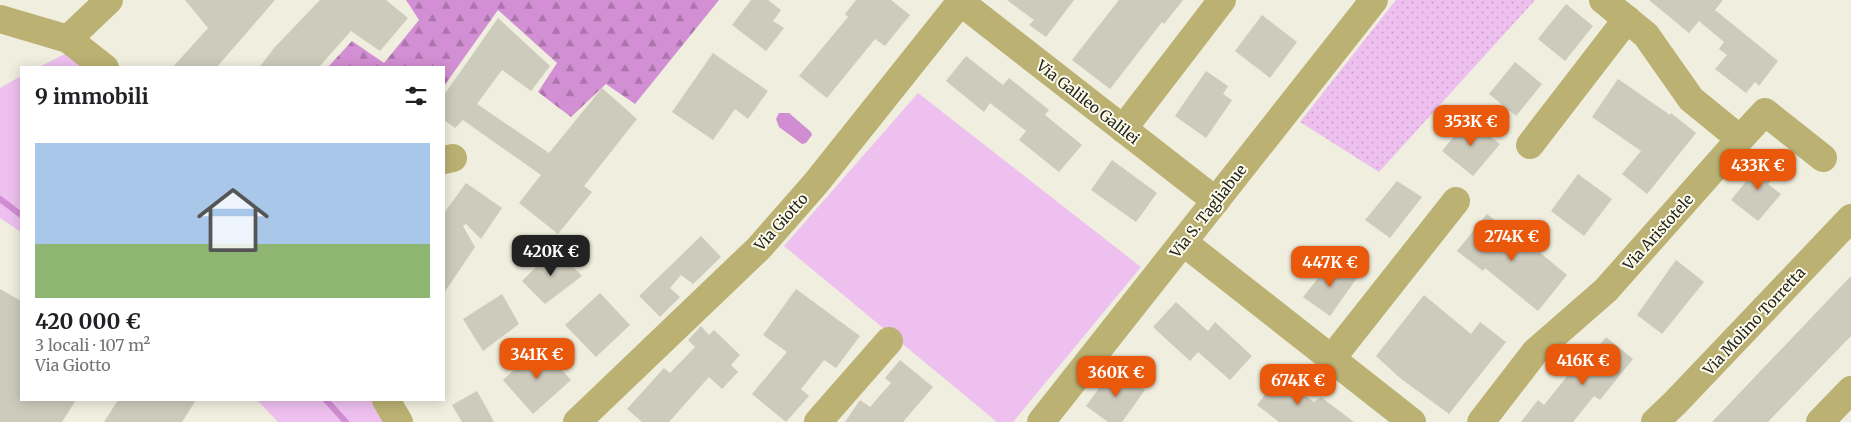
<!DOCTYPE html>
<html lang="it">
<meta charset="utf-8">
<style>
:root{--surface:#fff;--page:#f6f6f6;--text:#202124;--muted:#757577;--accent:#ea580c}
body{margin:0;font-family:Merriweather,serif;background:var(--page);color:var(--text);height:100vh;display:flex;flex-direction:column;font-size:19px;white-space:nowrap}
*{box-sizing:border-box;margin:0}
p{font-size:16px;color:var(--muted)}
.icon{flex:none;width:28px;height:28px;fill:none;stroke:currentColor;stroke-width:2;stroke-linecap:round;stroke-linejoin:round}
.map{position:relative;flex:1;overflow:hidden}
.sheet{position:absolute;left:20px;top:66px;width:425px;height:335px;display:flex;flex-direction:column;background:var(--surface);border-radius:0px;box-shadow:0 2px 12px #0003}
.sheet>*{flex:none}
.price{position:absolute;translate:-50% -42px;padding:0 11px;border-radius:10px;background:var(--accent);color:#fff;font-size:16px;line-height:32px;filter:drop-shadow(0 1px 2px #0008)}
.price::after{content:'';position:absolute;left:50%;top:30px;width:15px;height:11px;margin-left:-8px;background:inherit;clip-path:polygon(0 0,100% 0,50% 100%)}
.price.active{background:#222;color:#fff}
ul{padding:0;list-style:none}
li{display:grid;align-content:center;gap:10px;height:265px;padding:0 15px}
li span{display:grid;place-items:center;height:155px;border-radius:0px;color:#555}
li>.icon{margin-inline-start:auto}
span .icon{width:90px;height:90px;fill:#fffc;stroke-width:1}
li b{font-size:21px}
h2{display:flex;justify-content:space-between;align-items:center;height:60px;padding:0 15px;font-size:21px}
.map>svg:first-child{display:block}
.grass{fill:url(#grass-dots)}
.forest{fill:url(#forest-firs)}
.green{fill:#eec0ef}
.water{fill:#d08dd2}
.lines{fill:none;stroke-linecap:round;stroke-linejoin:round}
.stream{stroke:#d08dd2;stroke-width:6}
.building{fill:#cdcbbc}
.minor{stroke:#bbb173;stroke-width:28}
.labels{text-anchor:middle;dominant-baseline:central;stroke-width:4;stroke-linejoin:round;paint-order:stroke}
.street-label{font-size:15px;fill:#262620;stroke:#fefceb}
</style>
<div class="map">
<svg width="1851" height="422" viewBox="0 0 1851 422">
<defs>
<pattern id="grass-dots" width="8" height="8" patternUnits="userSpaceOnUse" patternTransform="scale(1.25)"><rect width="8" height="8" fill="#eec0ef"/><path d="M2 2h.1M6 6h.1" fill="none" stroke="#cca5cd" stroke-width="1.8" stroke-linecap="round"/></pattern>
<pattern id="forest-firs" width="22" height="20" patternUnits="userSpaceOnUse" patternTransform="scale(1.25)"><rect width="22" height="20" fill="#d38fd4"/><path d="M5 1l3.5 6h-7zM16 11l3.5 6h-7z" fill="#ab75ac"/></pattern>
</defs>
<rect width="100%" height="100%" fill="#f0eede"/>
<path class="grass" d="M 1396,0 L 1535,0 L 1379,172 L 1300,122 Z"/>
<path class="forest" d="M 406,0 L 719,0 L 635,104 L 606,84 L 571,117 L 538,92 L 557,63 L 498,10 L 444,86 L 444,68 L 328,67 L 352,41 L 384,63 L 419,20 Z"/>
<g class="green">
<path d="M 65,54 L 91,65 L 93,68 L 37,68 Z"/>
<path d="M 21,76 L 21,232 L 0,218 L 0,88 Z"/>
<path d="M 918,93 L 1141,267 L 1013,422 L 997,422 L 784,246 Z"/>
<path d="M 257,400 L 375,400 L 391,422 L 278,422 Z"/>
</g>
<path class="water" d="M 779,113 L 789,113 L 811,132 L 812,135 L 806,143 L 802,144 L 779,127 L 776,119 Z"/>
<g class="lines">
<g class="stream">
<path d="M 0,199 L 21,215"/>
<path d="M 326,400 L 346,422"/>
</g>
</g>
<g class="building">
<path d="M 185,0 L 275,0 L 216,68 L 172,68 L 208,28 Z"/>
<path d="M 320,0 L 386,0 L 408,18 L 380,51 L 351,31 L 318,68 L 259,68 L 274,48 Z"/>
<path d="M 751,0 L 768,0 L 781,10 L 773,21 L 784,28 L 766,51 L 732,25 Z"/>
<path d="M 856,0 L 891,0 L 910,15 L 885,46 L 875,39 L 827,98 L 799,76 L 848,17 L 845,14 Z"/>
<path d="M 1007,0 L 1074,0 L 1046,37 L 1029,25 L 1034,20 Z"/>
<path d="M 1119,0 L 1183,0 L 1164,24 L 1162,22 L 1110,89 L 1072,60 Z"/>
<path d="M 1649,0 L 1723,0 L 1715,10 L 1778,61 L 1759,86 L 1755,82 L 1746,93 L 1715,69 L 1727,55 L 1719,49 L 1724,42 L 1699,21 L 1689,33 Z"/>
<path d="M 1566,4 L 1593,26 L 1565,61 L 1538,39 Z"/>
<path d="M 1262,15 L 1297,42 L 1270,78 L 1235,51 Z"/>
<path d="M 498,18 L 550,66 L 531,91 L 502,70 L 477,104 L 549,153 L 602,88 L 637,119 L 584,186 L 592,192 L 558,234 L 519,203 L 541,175 L 463,120 L 455,128 L 444,120 L 444,95 Z"/>
<path d="M 713,53 L 768,91 L 748,119 L 735,109 L 713,140 L 672,112 Z"/>
<path d="M 966,56 L 1003,85 L 1009,78 L 1049,110 L 1045,115 L 1082,145 L 1059,172 L 1019,140 L 1026,131 L 990,103 L 984,112 L 946,81 Z"/>
<path d="M 1515,62 L 1542,84 L 1516,116 L 1489,94 Z"/>
<path d="M 1206,71 L 1228,86 L 1223,94 L 1232,100 L 1206,138 L 1175,116 Z"/>
<path d="M 1618,79 L 1670,115 L 1671,113 L 1696,133 L 1647,194 L 1622,174 L 1641,151 L 1592,117 Z"/>
<path d="M 1468,119 L 1500,144 L 1473,176 L 1442,151 Z"/>
<path d="M 1765,158 L 1780,170 L 1768,184 L 1781,194 L 1758,221 L 1731,200 Z"/>
<path d="M 1112,160 L 1157,193 L 1136,222 L 1091,190 Z"/>
<path d="M 1578,174 L 1612,199 L 1584,236 L 1551,211 Z"/>
<path d="M 1397,181 L 1422,197 L 1390,238 L 1365,220 Z"/>
<path d="M 466,183 L 502,208 L 481,239 L 466,224 L 463,226 L 475,247 L 444,293 L 444,213 Z"/>
<path d="M 1487,214 L 1536,253 L 1538,251 L 1567,275 L 1538,311 L 1485,268 L 1483,271 L 1457,251 Z"/>
<path d="M 701,236 L 721,257 L 693,284 L 681,275 L 670,288 L 680,297 L 660,317 L 639,296 Z"/>
<path d="M 555,248 L 582,276 L 545,304 L 522,281 Z"/>
<path d="M 1676,260 L 1704,282 L 1662,334 L 1637,315 Z"/>
<path d="M 1332,261 L 1357,278 L 1330,316 L 1303,297 Z"/>
<path d="M 1851,276 L 1851,336 L 1818,370 L 1768,422 L 1712,422 Z"/>
<path d="M 0,289 L 21,301 L 21,400 L 76,400 L 62,422 L 0,422 Z"/>
<path d="M 796,289 L 860,336 L 836,368 L 824,360 L 801,389 L 809,396 L 786,422 L 752,394 L 787,352 L 763,335 Z"/>
<path d="M 600,293 L 630,325 L 596,357 L 565,325 Z"/>
<path d="M 502,294 L 519,324 L 483,351 L 463,319 Z"/>
<path d="M 1424,295 L 1471,334 L 1480,322 L 1506,342 L 1449,414 L 1400,378 L 1376,356 Z"/>
<path d="M 1176,302 L 1208,331 L 1215,322 L 1252,356 L 1230,380 L 1198,352 L 1190,361 L 1153,327 Z"/>
<path d="M 701,326 L 709,335 L 714,330 L 740,355 L 731,365 L 738,372 L 722,389 L 709,377 L 669,422 L 642,422 L 627,409 L 664,368 L 670,373 L 695,347 L 688,340 Z"/>
<path d="M 1606,337 L 1633,359 L 1600,400 L 1594,396 L 1573,422 L 1521,422 L 1538,400 L 1544,405 L 1573,369 L 1578,373 Z"/>
<path d="M 540,346 L 571,380 L 533,414 L 503,380 Z"/>
<path d="M 900,360 L 933,387 L 903,422 L 845,422 L 860,400 L 870,407 L 891,383 L 885,378 Z"/>
<path d="M 1114,368 L 1145,390 L 1122,422 L 1108,422 L 1086,406 Z"/>
<path d="M 1279,376 L 1314,402 L 1321,397 L 1354,422 L 1279,422 L 1257,405 Z"/>
<path d="M 477,391 L 486,407 L 494,422 L 462,422 L 452,405 Z"/>
<path d="M 118,400 L 196,400 L 182,422 L 104,422 Z"/>
</g>
<g class="lines">
<g class="minor">
<path d="M 958,0 L 1216,201"/>
<path d="M 0,19 L 68,39 L 105,68"/>
<path d="M 68,39 L 109,0"/>
<path d="M 1123,129 L 1222,0"/>
<path d="M 1740,139 L 1765,112 L 1823,158"/>
<path d="M 1530,145 L 1627,19"/>
<path d="M 444,160 L 453,158"/>
<path d="M 1183,242 L 1412,422"/>
<path d="M 1332,358 L 1456,201"/>
<path d="M 386,400 L 399,422"/>
<path d="M 577,422 L 759,248 L 816,183 L 962,0"/>
<path d="M 818,422 L 889,341"/>
<path d="M 1041,422 L 1374,0"/>
<path d="M 1481,422 L 1535,352 L 1606,290 L 1740,139 L 1691,99 L 1646,35 L 1603,0"/>
<path d="M 1655,422 L 1675,403 L 1851,218"/>
<path d="M 1820,422 L 1851,390"/>
</g>
</g>
<g class="labels">
<g class="street-label">
<text transform="translate(1088 102) rotate(38)">Via Galileo Galilei</text>
<text transform="translate(1208 211) rotate(-52)">Via S. Tagliabue</text>
<text transform="translate(781 222) rotate(-48)">Via Giotto</text>
<text transform="translate(1658 232) rotate(-48)">Via Aristotele</text>
<text transform="translate(1754 321) rotate(-47)">Via Molino Torretta</text>
</g>
</g>
</svg>
<b class="price" style="left:1471px;top:147px">353K €</b>
<b class="price" style="left:1758px;top:191px">433K €</b>
<b class="price" style="left:1512px;top:262px">274K €</b>
<b class="price active" style="left:551px;top:277px">420K €</b>
<b class="price" style="left:1330px;top:288px">447K €</b>
<b class="price" style="left:537px;top:380px">341K €</b>
<b class="price" style="left:1583px;top:386px">416K €</b>
<b class="price" style="left:1116px;top:398px">360K €</b>
<b class="price" style="left:1298px;top:406px">674K €</b>
<section class="sheet">
<h2>9 immobili<svg class="icon" aria-label="filters" viewBox="0 0 24 24"><path d="M4 7h16M4 17h16"/><circle cx="9" cy="7" r="2"/><circle cx="15" cy="17" r="2"/></svg></h2>
<ul>
<li><span style="background:linear-gradient(#a9c7e8 65%,#8fb573 0)"><svg class="icon" aria-label="home" viewBox="0 0 24 24"><path d="M3 11l9-7 9 7M6 9v11h12V9"/></svg></span><div><b>420 000 €</b><p>3 locali · 107 m²</p><p>Via Giotto</p></div></li>
</ul>
</section>
</div>
